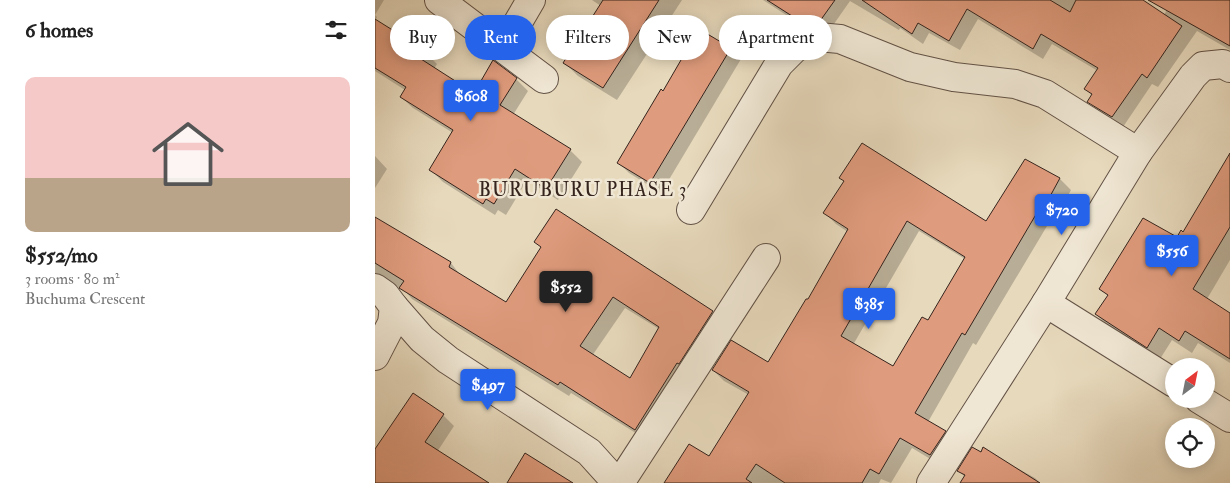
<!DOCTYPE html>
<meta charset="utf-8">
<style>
:root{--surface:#fff;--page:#f6f6f6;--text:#222;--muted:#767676;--line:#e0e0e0;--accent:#2563eb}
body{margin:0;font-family:"IM FELL Double Pica",serif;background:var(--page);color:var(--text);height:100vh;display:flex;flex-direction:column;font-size:19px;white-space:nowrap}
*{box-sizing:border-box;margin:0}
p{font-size:16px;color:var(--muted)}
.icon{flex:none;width:28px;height:28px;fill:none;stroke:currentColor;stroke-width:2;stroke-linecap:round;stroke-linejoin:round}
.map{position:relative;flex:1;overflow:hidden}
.details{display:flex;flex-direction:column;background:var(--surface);width:375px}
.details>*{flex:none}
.top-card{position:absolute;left:15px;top:15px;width:475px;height:45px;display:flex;gap:10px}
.needle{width:32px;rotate:32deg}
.fabs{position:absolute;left:790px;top:358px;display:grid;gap:10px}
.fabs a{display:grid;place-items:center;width:50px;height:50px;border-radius:50%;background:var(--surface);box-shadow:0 2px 12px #0003;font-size:25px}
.price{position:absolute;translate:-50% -42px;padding:0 11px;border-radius:5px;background:var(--accent);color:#fff;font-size:16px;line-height:32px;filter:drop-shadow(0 1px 2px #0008)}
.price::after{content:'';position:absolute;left:50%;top:30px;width:15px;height:11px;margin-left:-8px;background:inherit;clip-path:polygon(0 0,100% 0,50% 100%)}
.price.active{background:#222;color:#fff}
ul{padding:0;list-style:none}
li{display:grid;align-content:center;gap:10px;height:265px;padding:0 25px}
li+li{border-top:1px solid var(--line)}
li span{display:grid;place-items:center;height:155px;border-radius:10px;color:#555}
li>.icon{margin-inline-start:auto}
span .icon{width:90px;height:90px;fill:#fffc;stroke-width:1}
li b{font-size:21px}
h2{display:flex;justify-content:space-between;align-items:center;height:60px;padding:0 25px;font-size:21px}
.chip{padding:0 18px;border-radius:22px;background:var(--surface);box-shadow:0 2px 12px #0003;font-size:18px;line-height:45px}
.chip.active{background:var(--accent);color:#fff}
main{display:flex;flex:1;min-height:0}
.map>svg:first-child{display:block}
.shadow{fill:#0003;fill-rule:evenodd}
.building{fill:#df9b7d;stroke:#35241d;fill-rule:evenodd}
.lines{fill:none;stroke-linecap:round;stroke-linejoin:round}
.minor-casing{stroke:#625145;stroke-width:30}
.minor{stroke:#efe6d3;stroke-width:28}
.labels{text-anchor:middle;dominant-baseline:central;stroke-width:5;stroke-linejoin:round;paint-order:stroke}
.neighbourhood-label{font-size:19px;letter-spacing:1px;fill:#35241d;stroke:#efe6d3}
</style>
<main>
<section class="details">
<h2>6 homes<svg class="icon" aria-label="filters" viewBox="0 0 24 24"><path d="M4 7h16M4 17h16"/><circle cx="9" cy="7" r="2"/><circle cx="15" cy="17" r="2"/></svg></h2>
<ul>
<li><span style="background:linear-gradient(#f6c9c9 65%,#b9a48a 0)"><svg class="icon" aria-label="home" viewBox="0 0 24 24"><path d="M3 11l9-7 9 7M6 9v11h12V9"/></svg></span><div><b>$552/mo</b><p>3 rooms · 80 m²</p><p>Buchuma Crescent</p></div></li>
</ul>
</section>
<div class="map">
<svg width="855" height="483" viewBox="0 0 855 483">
<rect width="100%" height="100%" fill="#e7d9bc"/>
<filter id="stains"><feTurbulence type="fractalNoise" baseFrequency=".004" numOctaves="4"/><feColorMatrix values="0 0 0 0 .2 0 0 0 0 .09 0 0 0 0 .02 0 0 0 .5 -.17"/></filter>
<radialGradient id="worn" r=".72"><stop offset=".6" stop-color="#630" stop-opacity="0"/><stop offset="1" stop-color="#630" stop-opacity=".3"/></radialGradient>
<g class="shadow">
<path d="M 0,0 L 9,0 L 0,15 L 2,17 L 0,21 L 50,52 L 62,64 L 59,69 L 99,94 L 141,79 L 153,91 L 138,115 L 195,150 L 207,162 L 183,200 L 152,180 L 131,215 L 123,210 L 120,215 L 68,182 L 56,170 L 78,133 L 38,108 L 26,97 L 30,90 L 0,71 Z"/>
<path d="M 217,0 L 307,0 L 242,100 L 203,76 L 190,63 L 226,6 Z"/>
<path d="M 388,0 L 766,0 L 789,15 L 797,0 L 854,0 L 855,50 L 822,31 L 783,87 L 777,84 L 748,127 L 724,112 L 713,101 L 717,96 L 711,89 L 723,71 L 677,44 L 668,59 L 603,19 L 585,50 L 554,33 L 548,44 L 525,28 L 524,30 L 475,1 L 454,31 L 442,35 Z"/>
<path d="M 355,49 L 366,59 L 286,193 L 254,173 L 244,163 L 289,92 Z"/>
<path d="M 0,156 L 12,169 L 0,188 Z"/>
<path d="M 855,156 L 855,260 L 832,299 L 855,314 L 855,363 L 823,343 L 817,353 L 797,340 L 785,359 L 734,327 L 721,314 L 734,297 L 726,289 L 809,234 Z"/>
<path d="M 650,160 L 685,179 L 696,190 L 678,223 L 675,221 L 601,345 L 598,343 L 553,422 L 570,432 L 581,443 L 567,466 L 537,448 L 516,483 L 506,479 L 504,483 L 293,483 L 334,458 L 374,395 L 349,381 L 338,370 L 394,364 L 433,301 L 473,232 L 461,224 L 450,213 L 470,182 L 466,178 L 611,222 ZM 544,231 L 590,259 L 554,322 L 518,368 L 478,345 Z"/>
<path d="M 0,218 L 76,263 L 86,276 L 131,303 L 167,248 L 337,312 L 348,323 L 272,440 L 196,393 L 194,396 L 37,299 L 30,291 L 0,273 ZM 250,308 L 284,329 L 255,379 L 217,356 Z"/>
<path d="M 68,415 L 79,426 L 62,452 L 112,483 L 0,483 L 0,452 Z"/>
<path d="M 640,467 L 660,478 L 665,483 L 586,483 L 590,477 L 584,471 L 639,468 Z"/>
</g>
<g class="building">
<path d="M 228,0 L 284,0 L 228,88 L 188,63 Z"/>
<path d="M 392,0 L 460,0 L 445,21 L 431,25 Z"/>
<path d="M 487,0 L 675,0 L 695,12 L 701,0 L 768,0 L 807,26 L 772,78 L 767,74 L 737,117 L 712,102 L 717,94 L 709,89 L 723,68 L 666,34 L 658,49 L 592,9 L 574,41 L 543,23 L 537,34 Z"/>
<path d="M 773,0 L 855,0 L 855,46 Z"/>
<path d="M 0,19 L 51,51 L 46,59 L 99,93 L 118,60 L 142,78 L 125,105 L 196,149 L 171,189 L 140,169 L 119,204 L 111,199 L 108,204 L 54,170 L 78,130 L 25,97 L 31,87 L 0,68 Z"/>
<path d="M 324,29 L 356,48 L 275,183 L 242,163 L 286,89 L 288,91 Z"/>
<path d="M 487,143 L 611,221 L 650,159 L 685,178 L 666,213 L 663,211 L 590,335 L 587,333 L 540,413 L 571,431 L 555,455 L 525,438 L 504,474 L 495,469 L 487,483 L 410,483 L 381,464 L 371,479 L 377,483 L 289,483 L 314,444 L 334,456 L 374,392 L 337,370 L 356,340 L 393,362 L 431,299 L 433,299 L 473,229 L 448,213 L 469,181 L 464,178 ZM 532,221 L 590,257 L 553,320 L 547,317 L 518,366 L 466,336 Z"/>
<path d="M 855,153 L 855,227 L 818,289 L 855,313 L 855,359 L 810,331 L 804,341 L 784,328 L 772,348 L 720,314 L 733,295 L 724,289 L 768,218 L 802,237 L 806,230 L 808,232 Z"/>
<path d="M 181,209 L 338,311 L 304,364 L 302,363 L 260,430 L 185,382 L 183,385 L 24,288 L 29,281 L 0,263 L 0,217 L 76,262 L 74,267 L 131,302 L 166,247 L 159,242 ZM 238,297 L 284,327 L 255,378 L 205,346 Z"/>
<path d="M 38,393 L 69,414 L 50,442 L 114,483 L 0,483 L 0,449 Z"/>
<path d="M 597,447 L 606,452 L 608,447 L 665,483 L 585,483 L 590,475 L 582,471 Z"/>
<path d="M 150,453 L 198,483 L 132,483 Z"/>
</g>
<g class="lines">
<g class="minor-casing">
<g id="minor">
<path d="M 64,0 L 169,79"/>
<path d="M 128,48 L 156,0"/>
<path d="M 316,210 L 404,64 L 420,48 L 443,37 L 465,39 L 535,67 L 579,77 L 640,84 L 670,94 L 763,152"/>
<path d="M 0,288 L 10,295 L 19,307 L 17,323 L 0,356"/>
<path d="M 671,303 L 799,383"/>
<path d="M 19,307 L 47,339 L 73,360 L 214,452 L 242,483"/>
<path d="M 824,399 L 855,418"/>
<path d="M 245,483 L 391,258"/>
<path d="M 556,483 L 671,303 L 763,152 L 818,76 L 828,66 L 848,64 L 855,68"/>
</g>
</g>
<use href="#minor" class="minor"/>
</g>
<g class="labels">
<g class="neighbourhood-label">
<text x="208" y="190">BURUBURU PHASE 3</text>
</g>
</g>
<rect width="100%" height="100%" filter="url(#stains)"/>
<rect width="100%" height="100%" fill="url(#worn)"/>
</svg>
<div class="fabs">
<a><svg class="needle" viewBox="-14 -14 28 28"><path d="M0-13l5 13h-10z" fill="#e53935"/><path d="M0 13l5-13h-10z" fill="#767676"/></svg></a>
<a><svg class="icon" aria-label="locate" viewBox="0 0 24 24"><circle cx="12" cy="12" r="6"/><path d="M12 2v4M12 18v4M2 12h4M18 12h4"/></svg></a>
</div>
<b class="price" style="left:96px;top:122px">$608</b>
<b class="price" style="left:687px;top:236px">$720</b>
<b class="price" style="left:797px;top:277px">$556</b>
<b class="price active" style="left:191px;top:313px">$552</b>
<b class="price" style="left:494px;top:330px">$385</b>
<b class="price" style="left:113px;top:411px">$497</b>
<div class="top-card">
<a class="chip">Buy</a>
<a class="chip active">Rent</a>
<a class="chip">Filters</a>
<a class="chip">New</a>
<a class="chip">Apartment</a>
</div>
</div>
</main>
